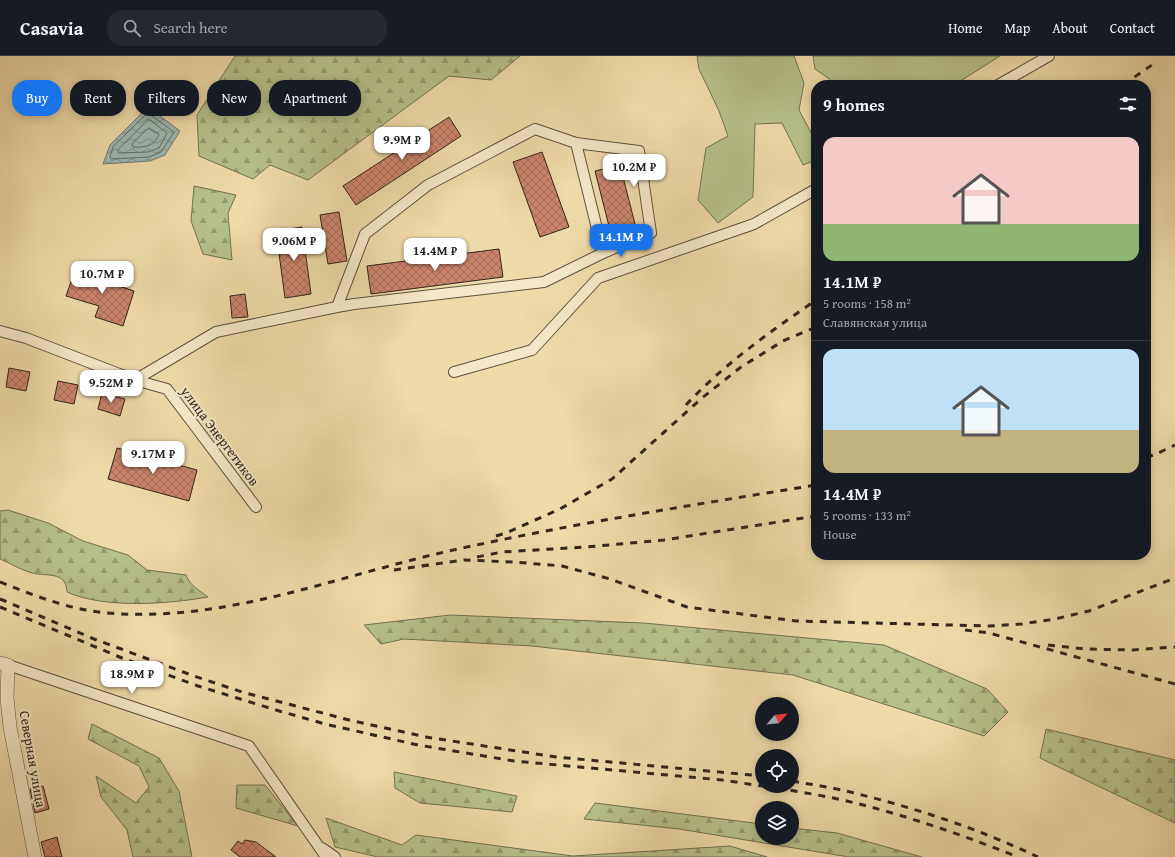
<!DOCTYPE html>
<meta charset="utf-8">
<style>
:root{--surface:#171b24;--page:#242831;--text:#f1f3f6;--muted:#9ea1a6;--line:#363941;--accent:#1a73e8}
body{margin:0;font-family:"Gentium Book Plus",serif;background:var(--page);color:var(--text);height:100vh;display:flex;flex-direction:column;font-size:15px;white-space:nowrap}
*{box-sizing:border-box;margin:0}
p{font-size:13px;color:var(--muted)}
.icon{flex:none;width:22px;height:22px;fill:none;stroke:currentColor;stroke-width:2;stroke-linecap:round;stroke-linejoin:round}
.map{position:relative;flex:1;overflow:hidden}
.panel{position:absolute;left:811px;top:24px;width:340px;height:480px;display:flex;flex-direction:column;background:var(--surface);border-radius:16px;box-shadow:0 2px 10px #0003}
.panel>*{flex:none}
.guide{position:absolute;left:12px;top:24px;width:380px;height:36px;display:flex;gap:8px}
.needle{width:26px;rotate:63deg}
.tools{position:absolute;left:755px;top:641px;display:grid;gap:8px}
.tools a{display:grid;place-items:center;width:44px;height:44px;border-radius:50%;background:var(--surface);box-shadow:0 2px 10px #0003;font-size:20px}
.price{position:absolute;translate:-50% -34px;padding:0 9px;border-radius:8px;background:#fff;color:#222;font-size:13px;line-height:26px;filter:drop-shadow(0 1px 2px #0008)}
.price::after{content:'';position:absolute;left:50%;top:24px;width:12px;height:9px;margin-left:-6px;background:inherit;clip-path:polygon(0 0,100% 0,50% 100%)}
.price.current{background:var(--accent);color:#fff}
ul{padding:0;list-style:none}
li{display:grid;align-content:center;gap:8px;height:212px;padding:0 12px}
li+li{border-top:1px solid var(--line)}
li span{display:grid;place-items:center;height:124px;border-radius:12px;color:#555}
li>.icon{margin-inline-start:auto}
span .icon{width:72px;height:72px;fill:#fffc;stroke-width:1}
li b{font-size:17px}
h2{display:flex;justify-content:space-between;align-items:center;height:48px;padding:0 12px;font-size:17px}
.tag{padding:0 14px;border-radius:16px;background:var(--surface);box-shadow:0 2px 10px #0003;font-size:14px;line-height:36px}
.tag.current{background:var(--accent);color:#fff}
header{display:flex;align-items:center;gap:24px;box-sizing:border-box;height:56px;padding:0 20px;background:var(--surface);border-bottom:1px solid var(--line)}
header strong{font-size:19px}
nav{display:flex;gap:22px;margin-inline-start:auto;font-size:14px}
.search{width:280px;height:36px;background:var(--page);display:flex;align-items:center;gap:10px;box-sizing:border-box;padding:0 14px;border-radius:16px;color:var(--muted);font-size:15px}
.map>svg:first-child{display:block}
.grass{fill:#b6c08a;stroke:#747254}
.forest{fill:url(#forest-firs);stroke:#747254}
.water{fill:url(#water-waves);stroke:#727d77}
.lines{fill:none;stroke-linecap:round;stroke-linejoin:round}
.shore{stroke:#676e68;stroke-width:1}
.building{fill:url(#building-cross-hatch);stroke:#31251d}
.minor-casing{stroke:#605240;stroke-width:12}
.tertiary-casing{stroke:#605240;stroke-width:14}
.minor{stroke:#f5e7c7;stroke-width:10}
.tertiary{stroke:#f5e7c7;stroke-width:13}
.rail{stroke:#31251d;stroke-width:3;stroke-dasharray:7 7;stroke-linecap:butt}
.labels{text-anchor:middle;dominant-baseline:central;stroke-width:4;stroke-linejoin:round;paint-order:stroke}
.street-label{font-size:14px;fill:#31251d;stroke:#f5e7c7}
</style>
<header>
<strong>Casavia</strong>
<div class="search"><svg class="icon" aria-label="search" viewBox="0 0 24 24"><circle cx="10" cy="10" r="6"/><path d="M15 15l6 6"/></svg>Search here</div>
<nav><a>Home</a><a>Map</a><a>About</a><a>Contact</a></nav>
</header>
<div class="map">
<svg width="1175" height="801" viewBox="0 0 1175 801">
<defs>
<pattern id="forest-firs" width="22" height="20" patternUnits="userSpaceOnUse"><rect width="22" height="20" fill="#b6c08a"/><path d="M5 1l3.5 6h-7zM16 11l3.5 6h-7z" fill="#959c70"/></pattern>
<pattern id="water-waves" width="16" height="10" patternUnits="userSpaceOnUse"><rect width="16" height="10" fill="#9db8b3"/><path d="M0 5q4-4 8 0t8 0" fill="none" stroke="#819591"/></pattern>
<pattern id="building-cross-hatch" width="8" height="8" patternUnits="userSpaceOnUse"><rect width="8" height="8" fill="#cb846c"/><path d="M0 0l8 8M0 8l8-8" fill="none" stroke="#a56c58"/></pattern>
</defs>
<rect width="100%" height="100%" fill="#efdaa9"/>
<filter id="stains"><feTurbulence type="fractalNoise" baseFrequency=".005" numOctaves="4"/><feColorMatrix values="0 0 0 0 .2 0 0 0 0 .09 0 0 0 0 .02 0 0 0 .5 -.17"/></filter>
<radialGradient id="worn" r=".72"><stop offset=".6" stop-color="#630" stop-opacity="0"/><stop offset="1" stop-color="#630" stop-opacity=".3"/></radialGradient>
<g class="grass">
<path d="M 697,0 L 794,0 L 804,27 L 799,54 L 816,86 L 816,104 L 803,109 L 782,67 L 755,68 L 753,141 L 718,167 L 698,144 L 706,92 L 728,80 L 719,55 L 699,13 Z"/>
<path d="M 813,0 L 1000,0 L 954,29 L 838,29 L 815,13 Z"/>
</g>
<g class="forest">
<path d="M 235,0 L 520,0 L 491,24 L 449,20 L 308,124 L 270,109 L 253,123 L 199,100 L 197,59 Z"/>
<path d="M 194,130 L 236,139 L 228,157 L 232,204 L 203,198 L 191,165 Z"/>
<path d="M 8,454 L 48,467 L 83,485 L 128,499 L 147,514 L 186,519 C 190,530 199,534 208,541 C 168,548 105,553 67,536 C 66,513 45,522 29,516 C 19,513 10,507 0,503 L 0,455 Z"/>
<path d="M 450,559 L 643,567 L 884,589 L 987,633 L 1008,656 L 984,680 L 793,619 L 532,590 L 404,583 L 381,588 L 364,569 Z"/>
<path d="M 92,668 L 159,702 L 179,735 L 192,801 L 133,801 L 127,774 L 101,741 L 96,720 L 136,747 L 149,731 L 139,710 L 88,683 Z"/>
<path d="M 1046,673 L 1175,704 L 1175,767 L 1040,702 Z"/>
<path d="M 394,716 L 517,740 L 512,756 L 420,747 L 395,732 Z"/>
<path d="M 237,729 L 265,729 L 298,770 L 236,752 Z"/>
<path d="M 595,747 L 762,768 L 762,782 L 792,782 L 792,772 L 837,777 L 922,801 L 849,801 L 679,773 L 584,763 Z"/>
<path d="M 326,762 L 402,789 L 416,779 L 573,800 L 730,790 L 767,801 L 378,801 L 335,791 Z"/>
</g>
<path class="water" d="M 148,51 L 180,75 L 165,99 L 150,105 L 103,108 L 110,89 Z"/>
<g class="lines">
<g class="shore">
<path d="M 148,57 L 174,76 L 161,96 L 149,101 L 111,103 L 110,101 L 113,91 Z"/>
<path d="M 148,64 L 150,64 L 167,77 L 159,92 L 148,96 L 118,97 L 118,94 Z"/>
<path d="M 149,72 L 159,78 C 155,90 144,92 133,91 L 132,88 Z"/>
</g>
</g>
<g class="building">
<path d="M 449,61 L 461,80 L 356,149 L 343,130 Z"/>
<path d="M 542,96 L 569,171 L 540,181 L 513,106 Z"/>
<path d="M 620,109 L 636,172 L 611,178 L 595,115 Z"/>
<path d="M 339,156 L 347,205 L 328,208 L 320,159 Z"/>
<path d="M 302,171 L 311,238 L 285,242 L 276,175 Z"/>
<path d="M 499,193 L 503,221 L 371,238 L 367,210 Z"/>
<path d="M 92,207 L 111,214 L 107,226 L 134,235 L 123,270 L 95,261 L 99,250 L 66,240 L 73,220 L 86,225 Z"/>
<path d="M 245,238 L 248,261 L 232,262 L 230,240 Z"/>
<path d="M 9,312 L 30,316 L 26,335 L 6,331 Z"/>
<path d="M 58,325 L 78,329 L 74,348 L 54,344 Z"/>
<path d="M 102,337 L 125,343 L 120,360 L 98,353 Z"/>
<path d="M 117,392 L 197,414 L 189,445 L 108,423 Z"/>
<path d="M 43,730 L 49,753 L 35,757 L 30,733 Z"/>
<path d="M 57,781 L 62,801 L 45,801 L 41,786 Z"/>
<path d="M 245,784 L 256,786 L 276,801 L 240,801 L 231,794 L 238,785 L 242,788 Z"/>
</g>
<g class="lines">
<g class="minor-casing">
<g id="minor">
<path d="M 998,29 L 1049,0"/>
<path d="M 576,87 L 639,95 L 651,177 L 603,197"/>
<path d="M 0,275 L 26,282 L 135,324 L 167,333 L 256,451"/>
<path d="M 454,316 L 532,294 L 598,222 L 754,168 L 816,133"/>
<path d="M 135,324 L 216,276 L 337,251 L 354,248 L 544,226 L 603,197 L 576,87 L 535,73 L 428,129 L 365,178 L 337,251"/>
<path d="M 8,609 L 249,690 L 326,801"/>
<path d="M 322,792 L 335,801"/>
</g>
</g>
<g class="tertiary-casing">
<path id="tertiary" d="M 0,607 L 8,609 L 7,642 L 10,671 L 35,801"/>
</g>
<use href="#minor" class="minor"/>
<use href="#tertiary" class="tertiary"/>
<g class="rail">
<path d="M 1123,29 L 1152,9"/>
<path d="M 686,349 C 724,308 770,276 816,244"/>
<path d="M 1146,401 L 1154,399 L 1175,389"/>
<path d="M 496,480 L 506,477 L 560,453 L 612,423 L 702,342 L 741,311 L 783,285 L 816,271"/>
<path d="M 477,501 L 502,496 L 586,491 L 664,484 L 816,460"/>
<path d="M 422,510 L 464,504 L 513,506 L 562,510 L 610,523 L 687,551 L 796,565 L 989,570 L 1022,568 L 1055,563 L 1089,555 L 1175,522"/>
<path d="M 394,514 L 428,509"/>
<path d="M 0,526 C 35,540 71,554 108,557 C 225,567 337,520 449,495 C 570,468 693,449 816,429"/>
<path d="M 0,543 L 94,583 L 194,620 L 242,636 L 353,665 L 426,681 L 556,701 L 762,720"/>
<path d="M 0,551 L 122,602 L 198,630 L 276,654 L 325,668 L 418,689 L 514,705 L 722,724 L 762,730"/>
<path d="M 965,574 L 989,577 L 1175,628"/>
<path d="M 1048,589 L 1084,593 L 1133,594 L 1175,591"/>
<path d="M 792,725 C 814,729 836,732 858,738 C 919,753 981,774 1038,801"/>
<path d="M 763,730 C 795,735 828,740 859,748 C 911,761 968,781 1018,801"/>
</g>
</g>
<g class="labels">
<g class="street-label">
<text transform="translate(220 380) rotate(53)">улица Энергетиков</text>
<text transform="translate(33 703) rotate(80)">Северная улица</text>
</g>
</g>
<rect width="100%" height="100%" filter="url(#stains)"/>
<rect width="100%" height="100%" fill="url(#worn)"/>
</svg>
<div class="tools">
<a><svg class="needle" viewBox="-14 -14 28 28"><path d="M0-13l5 13h-10z" fill="#e53935"/><path d="M0 13l5-13h-10z" fill="#9ea1a6"/></svg></a>
<a><svg class="icon" aria-label="locate" viewBox="0 0 24 24"><circle cx="12" cy="12" r="6"/><path d="M12 2v4M12 18v4M2 12h4M18 12h4"/></svg></a>
<a><svg class="icon" aria-label="layers" viewBox="0 0 24 24"><path d="M12 4l9 5-9 5-9-5zM3 14l9 5 9-5"/></svg></a>
</div>
<b class="price" style="left:402px;top:105px">9.9M ₽</b>
<b class="price" style="left:634px;top:132px">10.2M ₽</b>
<b class="price current" style="left:621px;top:202px">14.1M ₽</b>
<b class="price" style="left:294px;top:206px">9.06M ₽</b>
<b class="price" style="left:435px;top:216px">14.4M ₽</b>
<b class="price" style="left:102px;top:239px">10.7M ₽</b>
<b class="price" style="left:111px;top:348px">9.52M ₽</b>
<b class="price" style="left:153px;top:419px">9.17M ₽</b>
<b class="price" style="left:132px;top:639px">18.9M ₽</b>
<div class="guide">
<a class="tag current">Buy</a>
<a class="tag">Rent</a>
<a class="tag">Filters</a>
<a class="tag">New</a>
<a class="tag">Apartment</a>
</div>
<section class="panel">
<h2>9 homes<svg class="icon" aria-label="filters" viewBox="0 0 24 24"><path d="M4 7h16M4 17h16"/><circle cx="9" cy="7" r="2"/><circle cx="15" cy="17" r="2"/></svg></h2>
<ul>
<li><span style="background:linear-gradient(#f6c9c9 70%,#8fb573 0)"><svg class="icon" aria-label="home" viewBox="0 0 24 24"><path d="M3 11l9-7 9 7M6 9v11h12V9"/></svg></span><div><b>14.1M ₽</b><p>5 rooms · 158 m²</p><p>Славянская улица</p></div></li>
<li><span style="background:linear-gradient(#bfe0f5 65%,#c2b280 0)"><svg class="icon" aria-label="home" viewBox="0 0 24 24"><path d="M3 11l9-7 9 7M6 9v11h12V9"/></svg></span><div><b>14.4M ₽</b><p>5 rooms · 133 m²</p><p>House</p></div></li>
</ul>
</section>
</div>
